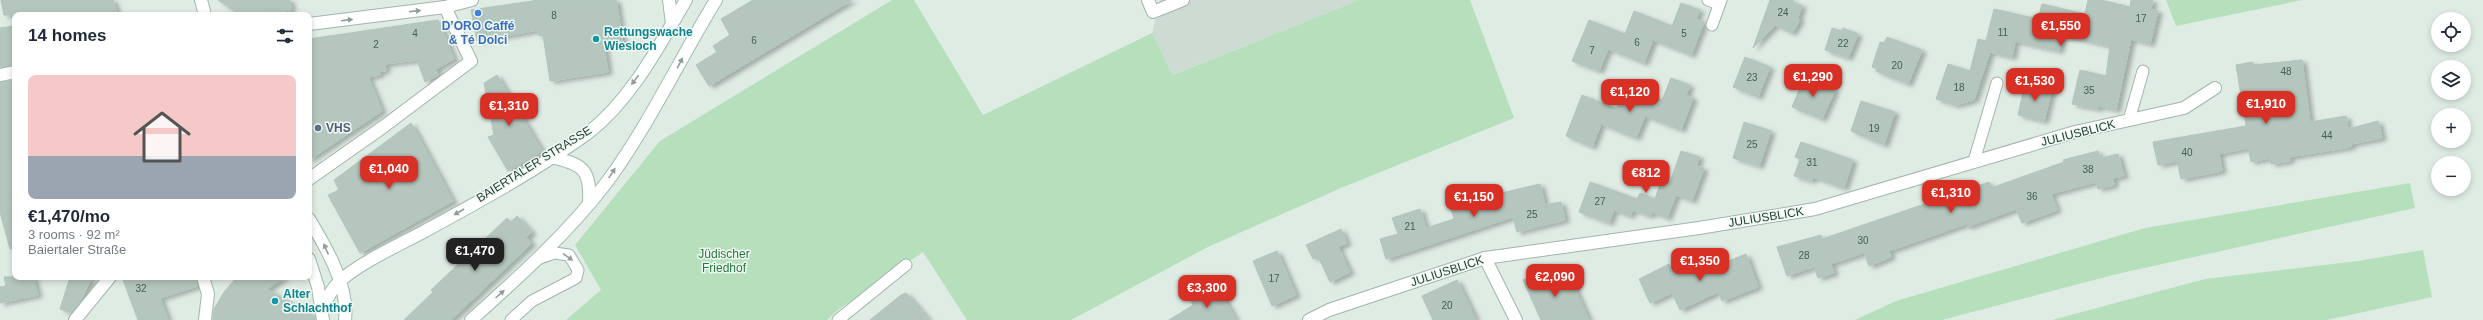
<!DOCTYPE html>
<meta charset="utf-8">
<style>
:root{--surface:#fff;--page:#f2f2f3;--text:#1f2937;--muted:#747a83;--accent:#d93025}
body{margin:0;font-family:Arial,sans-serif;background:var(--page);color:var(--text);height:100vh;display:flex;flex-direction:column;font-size:15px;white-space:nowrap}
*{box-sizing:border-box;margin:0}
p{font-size:13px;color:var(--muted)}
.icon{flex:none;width:22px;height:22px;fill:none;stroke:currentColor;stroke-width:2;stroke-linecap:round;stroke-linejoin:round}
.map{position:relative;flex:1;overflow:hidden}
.details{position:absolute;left:12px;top:12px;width:300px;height:268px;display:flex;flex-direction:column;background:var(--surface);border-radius:8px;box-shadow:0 2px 6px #0003}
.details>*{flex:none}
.fabs{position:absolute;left:2431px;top:12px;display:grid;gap:8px}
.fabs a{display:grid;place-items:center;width:40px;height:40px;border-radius:50%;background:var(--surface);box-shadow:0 2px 6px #0003;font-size:20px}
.price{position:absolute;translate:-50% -34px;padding:0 9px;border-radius:8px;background:var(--accent);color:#fff;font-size:13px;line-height:26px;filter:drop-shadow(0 1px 2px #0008)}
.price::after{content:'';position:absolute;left:50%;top:24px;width:12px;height:9px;margin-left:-6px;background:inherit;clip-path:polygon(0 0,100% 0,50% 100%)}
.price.current{background:#222;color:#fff}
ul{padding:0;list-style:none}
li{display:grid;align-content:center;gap:8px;height:212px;padding:0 16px}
li span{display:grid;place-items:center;height:124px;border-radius:8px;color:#555}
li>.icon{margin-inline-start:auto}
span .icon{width:72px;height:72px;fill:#fffc;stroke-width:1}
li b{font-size:17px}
h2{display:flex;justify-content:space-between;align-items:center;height:48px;padding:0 16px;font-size:17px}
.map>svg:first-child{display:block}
.built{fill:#cddbd3}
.green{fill:#b6dfbc}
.building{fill:#b4c6bd;stroke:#b1c6bb;filter:url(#shadow)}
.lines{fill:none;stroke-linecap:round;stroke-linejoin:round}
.lane-casing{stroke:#a2b4ab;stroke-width:13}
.street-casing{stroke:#a2b4ab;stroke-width:14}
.secondary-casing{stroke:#9fbbae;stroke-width:14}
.lane{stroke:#fff;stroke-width:11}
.street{stroke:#fff;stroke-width:12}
.secondary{stroke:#fff;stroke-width:12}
.oneway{fill:#8f9e98}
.shop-dot{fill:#3f7fe0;stroke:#f0f8f3;stroke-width:1.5}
.culture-dot{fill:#0f9aa8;stroke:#f0f8f3;stroke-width:1.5}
.service-dot{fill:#5c6f8a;stroke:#f0f8f3;stroke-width:1.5}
.labels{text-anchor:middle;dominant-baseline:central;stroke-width:3;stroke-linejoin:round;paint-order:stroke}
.number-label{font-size:10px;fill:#445f54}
.shop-label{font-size:12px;font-weight:bold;fill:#366cbe;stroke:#f0f8f3}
.culture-label{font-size:12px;font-weight:bold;fill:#0d838f;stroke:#f0f8f3;text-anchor:start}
.service-label{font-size:12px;font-weight:bold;fill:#4e5e75;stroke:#f0f8f3;text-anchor:start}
.street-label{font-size:12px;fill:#1f3d31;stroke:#f0f8f3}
.park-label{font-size:12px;fill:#26773c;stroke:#f0f8f3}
</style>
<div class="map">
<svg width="2483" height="320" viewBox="0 0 2483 320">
<defs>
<filter id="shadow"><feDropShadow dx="4.5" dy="2.5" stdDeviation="2" flood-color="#0004"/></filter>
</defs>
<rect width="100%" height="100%" fill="#dfece4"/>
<path class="built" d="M 1160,0 L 1359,0 L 1171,75 L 1152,33 Z"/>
<g class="green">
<path d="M 892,0 L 914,0 L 983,115 L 1152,33 L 1172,75 L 1359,0 L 1470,0 L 1514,118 L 1341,188 L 1208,247 L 1071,320 L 967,320 L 923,252 L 839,309 L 827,320 L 566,320 L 601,290 L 575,245 L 660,141 Z"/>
<path d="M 2166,0 L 2302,0 L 2176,26 Z"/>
<path d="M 2410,183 L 2415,208 L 2117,274 L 1942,320 L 1855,320 L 1896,301 L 2145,228 Z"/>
<path d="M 2423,250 L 2432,297 L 2327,320 L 2052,320 L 2205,279 L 2358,261 Z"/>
</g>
<g class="building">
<path d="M 1,0 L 113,0 L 117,15 L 4,15 Z"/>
<path d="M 218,0 L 290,0 L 291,10 L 240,15 Z"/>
<path d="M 539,0 L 616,0 L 623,43 L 604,46 L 608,72 L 550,81 L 543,35 L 539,36 L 538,30 L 477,41 L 471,10 Z"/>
<path d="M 753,0 L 852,0 L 709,86 L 696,65 L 717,52 L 713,46 L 730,35 L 721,19 Z"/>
<path d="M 1770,0 L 1793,0 L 1793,3 L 1802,5 L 1798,18 L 1800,20 L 1792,33 L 1775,25 L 1753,48 Z"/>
<path d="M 2088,0 L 2101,0 L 2130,7 L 2131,0 L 2153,0 L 2151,9 L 2158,11 L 2150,44 L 2131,39 L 2116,110 L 2099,106 L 2098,109 L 2072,104 L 2080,70 L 2106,76 L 2110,46 L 2063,35 L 2059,51 L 2015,41 L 2012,57 L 1990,52 L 1974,100 L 1955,105 L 1936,99 L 1948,64 L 1970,71 L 1978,39 L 1986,41 L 1994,9 L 2038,19 L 2042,4 L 2085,14 Z"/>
<path d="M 1681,3 L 1700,10 L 1696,19 L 1704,22 L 1691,55 L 1653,40 L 1644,63 L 1608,49 L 1599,71 L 1572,61 L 1589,20 L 1625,34 L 1634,11 L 1672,26 Z"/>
<path d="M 438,20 L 454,59 L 436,69 L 438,75 L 425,82 L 417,60 L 385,64 L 386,71 L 379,71 L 380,75 L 368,77 L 382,111 L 309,160 L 309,39 Z"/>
<path d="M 15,26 L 15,65 L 0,67 L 0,28 Z"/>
<path d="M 1832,28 L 1842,31 L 1843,28 L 1858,34 L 1848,58 L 1825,50 Z"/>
<path d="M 1887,37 L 1922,50 L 1908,84 L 1876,71 L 1877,69 L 1872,67 L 1880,42 L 1884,43 Z"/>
<path d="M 1745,57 L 1770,67 L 1758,97 L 1733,87 Z"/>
<path d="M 2302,60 L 2310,122 L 2346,116 L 2348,129 L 2378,121 L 2382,138 L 2351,144 L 2351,147 L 2289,157 L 2290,161 L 2271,164 L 2270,158 L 2251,162 L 2248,148 L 2219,154 L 2222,171 L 2181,179 L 2177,161 L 2158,165 L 2153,142 L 2246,126 L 2236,65 L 2253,62 L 2253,65 Z"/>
<path d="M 497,75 L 542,151 L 508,171 L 488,137 L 494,135 L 484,83 Z"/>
<path d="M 1671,78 L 1690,85 L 1686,95 L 1693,98 L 1681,130 L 1645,116 L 1636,138 L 1601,124 L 1592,147 L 1566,136 L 1582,95 L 1617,109 L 1626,86 L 1662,100 Z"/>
<path d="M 1804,78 L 1835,90 L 1822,119 L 1792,107 Z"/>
<path d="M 15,80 L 15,248 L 10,249 L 0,212 L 0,82 Z"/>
<path d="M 2025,83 L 2052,89 L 2044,121 L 2018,115 Z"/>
<path d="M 1861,101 L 1895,112 L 1884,145 L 1851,131 Z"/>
<path d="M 1744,122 L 1771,131 L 1759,166 L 1733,158 Z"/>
<path d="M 411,123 L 453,201 L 360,253 L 328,195 L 339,190 L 334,180 Z"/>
<path d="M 1801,142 L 1853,160 L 1844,188 L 1813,177 L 1812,181 L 1794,176 L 1800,159 L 1795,157 Z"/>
<path d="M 1681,151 L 1700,157 L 1696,166 L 1704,168 L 1692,201 L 1676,195 L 1667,218 L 1652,212 L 1650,216 L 1633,210 L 1630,216 L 1614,210 L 1609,223 L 1579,212 L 1590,182 L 1637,199 L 1640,193 L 1655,199 L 1662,179 L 1670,182 Z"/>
<path d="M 2098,151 L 2100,158 L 2118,154 L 2124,176 L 2113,178 L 2114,185 L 2098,189 L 2096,182 L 2051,194 L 2057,210 L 2022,223 L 2016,209 L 1967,227 L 1966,224 L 1889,251 L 1891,257 L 1869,266 L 1864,253 L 1831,264 L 1834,273 L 1818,278 L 1814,267 L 1787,276 L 1777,247 L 1821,235 L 1822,239 L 1989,182 L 1991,188 L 2064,162 L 2063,160 Z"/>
<path d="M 1540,184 L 1545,205 L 1561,202 L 1565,220 L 1517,232 L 1513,217 L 1386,259 L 1380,239 L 1398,234 L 1392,218 L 1420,209 L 1426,228 L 1454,219 L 1450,205 L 1463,201 L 1461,194 L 1477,189 L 1480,198 Z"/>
<path d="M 517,216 L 532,232 L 526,238 L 532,243 L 451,320 L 404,320 L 433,292 L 431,290 L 507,218 L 511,222 Z"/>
<path d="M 1341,229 L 1347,243 L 1338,247 L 1350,272 L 1330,282 L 1318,256 L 1313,259 L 1306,245 Z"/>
<path d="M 1277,251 L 1296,295 L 1272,306 L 1253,261 Z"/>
<path d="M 1746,254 L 1758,287 L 1722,301 L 1718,292 L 1680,310 L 1672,293 L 1650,303 L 1639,279 L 1669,264 L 1671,269 L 1682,264 L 1683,268 L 1701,259 L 1706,270 Z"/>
<path d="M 1567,271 L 1589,320 L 1541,320 L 1523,280 L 1540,272 L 1543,279 L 1550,275 L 1551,278 Z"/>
<path d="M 4,277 L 33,277 L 38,295 L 0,303 L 0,287 L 6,286 Z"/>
<path d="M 70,277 L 92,277 L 80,302 L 71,313 L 60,309 Z"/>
<path d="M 122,277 L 196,277 L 198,286 L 160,298 L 168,320 L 138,320 Z"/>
<path d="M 237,277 L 285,277 L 267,289 L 315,317 L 315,320 L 213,320 L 214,309 L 224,292 Z"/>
<path d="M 1457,280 L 1476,320 L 1433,320 L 1422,296 Z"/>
<path d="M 1204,290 L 1208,297 L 1220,291 L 1236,320 L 1169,320 L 1193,305 L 1189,298 Z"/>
<path d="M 906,293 L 929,320 L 870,320 L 901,295 Z"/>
</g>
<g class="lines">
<g class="lane-casing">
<g id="lane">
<path d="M 1708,0 L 1719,4"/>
<path d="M 1712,25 L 1721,0"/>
<path d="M 2129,120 L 2143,71"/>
<path d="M 1974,161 L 1997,83"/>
<path d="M 511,320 L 532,301 L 576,278 L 578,270 L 569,255 L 554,253 L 537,259"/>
<path d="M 838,320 L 906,265"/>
</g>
</g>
<g class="street-casing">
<g id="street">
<path d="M 669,0 L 672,24"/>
<path d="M 1148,0 L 1153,12 L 1183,0"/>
<path d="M 309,24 L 445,7 L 472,0"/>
<path d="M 0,75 L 15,72"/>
<path d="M 309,179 L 383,127 L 471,61 L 445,7"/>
<path d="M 1485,258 L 1516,320"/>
<path d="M 203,277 L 208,294 L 205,320"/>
<path d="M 75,320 L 110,277"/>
<path d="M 1309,320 L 1329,310 L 1485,258 L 1699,228 L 1815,209 L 2075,132 L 2184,108 L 2215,88"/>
</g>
</g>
<g class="secondary-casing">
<g id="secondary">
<path d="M 201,0 L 205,15"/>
<path d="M 550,157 C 583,164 591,169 589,204"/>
<path d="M 309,219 C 326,247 349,286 345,320"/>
<path d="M 309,259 L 318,287 L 323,320"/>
<path d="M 322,310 C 326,300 332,289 339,282 C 357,264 401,244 425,231 C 480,201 537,170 588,133 C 631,100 659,46 686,0"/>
<path d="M 471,320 C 519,277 568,233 607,182 C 649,125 679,60 716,0"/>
</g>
</g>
<use href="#lane" class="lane"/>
<use href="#street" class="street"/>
<use href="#secondary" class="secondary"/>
</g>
<defs><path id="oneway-solid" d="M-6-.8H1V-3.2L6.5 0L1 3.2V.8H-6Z"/></defs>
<g class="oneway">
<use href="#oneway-solid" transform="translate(415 11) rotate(-7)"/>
<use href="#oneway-solid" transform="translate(347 20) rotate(-7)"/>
<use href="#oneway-solid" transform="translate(680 63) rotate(-62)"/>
<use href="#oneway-solid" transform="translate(635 80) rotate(127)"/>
<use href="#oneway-solid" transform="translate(612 173) rotate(-57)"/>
<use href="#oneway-solid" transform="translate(459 212) rotate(150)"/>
<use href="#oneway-solid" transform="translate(326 249) rotate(-113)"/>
<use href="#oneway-solid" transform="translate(568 257) rotate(34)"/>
<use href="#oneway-solid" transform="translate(500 294) rotate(-42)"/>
</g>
<circle class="shop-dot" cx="478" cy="13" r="4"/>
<g class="culture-dot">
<circle cx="596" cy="39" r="4"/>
<circle cx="275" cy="301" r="4"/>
</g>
<circle class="service-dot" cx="318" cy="128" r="4"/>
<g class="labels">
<g class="number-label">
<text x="1783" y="12">24</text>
<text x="554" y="15">8</text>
<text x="2141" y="18">17</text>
<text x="2003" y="32">11</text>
<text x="415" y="33">4</text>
<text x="1684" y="33">5</text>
<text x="754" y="40">6</text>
<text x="1637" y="42">6</text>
<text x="1843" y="43">22</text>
<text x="376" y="44">2</text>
<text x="1592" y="50">7</text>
<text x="1897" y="65">20</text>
<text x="2286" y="71">48</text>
<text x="1752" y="77">23</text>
<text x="1959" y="87">18</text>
<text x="2089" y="90">35</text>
<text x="1874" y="128">19</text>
<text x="2327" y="135">44</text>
<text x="1752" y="144">25</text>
<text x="2187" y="152">40</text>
<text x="1812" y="162">31</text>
<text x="2088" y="169">38</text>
<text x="2032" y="196">36</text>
<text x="1600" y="201">27</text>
<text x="1532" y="214">25</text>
<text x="1410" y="226">21</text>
<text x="1863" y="240">30</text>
<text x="1804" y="255">28</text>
<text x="1274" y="278">17</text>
<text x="141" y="288">32</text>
<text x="1447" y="305">20</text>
</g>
<g class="shop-label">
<text x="478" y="26">D’ORO Caffé<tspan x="478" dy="14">&amp; Té Dolci</tspan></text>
</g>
<g class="culture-label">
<text x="604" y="32">Rettungswache<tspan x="604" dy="14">Wiesloch</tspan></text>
<text x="283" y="294">Alter<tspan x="283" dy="14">Schlachthof</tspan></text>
</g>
<g class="service-label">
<text x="326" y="128">VHS</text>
</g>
<g class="street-label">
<text transform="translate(2078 133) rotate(-14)">JULIUSBLICK</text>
<text transform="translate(534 164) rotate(-32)">BAIERTALER STRASSE</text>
<text transform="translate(1766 217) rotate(-9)">JULIUSBLICK</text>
<text transform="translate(1447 271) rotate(-18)">JULIUSBLICK</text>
</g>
<g class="park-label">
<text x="724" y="254">Jüdischer<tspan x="724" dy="14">Friedhof</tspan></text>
</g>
</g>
</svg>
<div class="fabs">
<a><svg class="icon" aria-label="locate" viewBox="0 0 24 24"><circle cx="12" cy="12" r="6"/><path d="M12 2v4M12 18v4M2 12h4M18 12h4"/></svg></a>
<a><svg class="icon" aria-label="layers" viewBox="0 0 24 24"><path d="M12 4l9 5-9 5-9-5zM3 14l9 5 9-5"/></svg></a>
<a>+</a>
<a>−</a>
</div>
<b class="price" style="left:2061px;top:47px">€1,550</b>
<b class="price" style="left:1813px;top:98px">€1,290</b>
<b class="price" style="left:2035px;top:102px">€1,530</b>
<b class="price" style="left:1630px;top:113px">€1,120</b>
<b class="price" style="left:2266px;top:125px">€1,910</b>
<b class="price" style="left:509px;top:127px">€1,310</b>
<b class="price" style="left:389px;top:190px">€1,040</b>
<b class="price" style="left:1646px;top:194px">€812</b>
<b class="price" style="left:1951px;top:214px">€1,310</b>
<b class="price" style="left:1474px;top:218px">€1,150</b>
<b class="price current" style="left:475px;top:272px">€1,470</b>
<b class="price" style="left:1700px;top:282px">€1,350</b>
<b class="price" style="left:1555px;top:298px">€2,090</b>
<b class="price" style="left:1207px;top:309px">€3,300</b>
<section class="details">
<h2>14 homes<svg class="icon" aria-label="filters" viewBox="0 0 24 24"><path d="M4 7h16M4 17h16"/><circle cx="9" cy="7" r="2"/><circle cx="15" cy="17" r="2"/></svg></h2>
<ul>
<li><span style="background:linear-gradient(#f6c9c9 65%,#9aa5b1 0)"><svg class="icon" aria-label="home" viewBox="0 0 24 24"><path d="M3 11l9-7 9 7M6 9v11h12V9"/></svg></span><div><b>€1,470/mo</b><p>3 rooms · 92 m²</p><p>Baiertaler Straße</p></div></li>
</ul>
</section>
</div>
